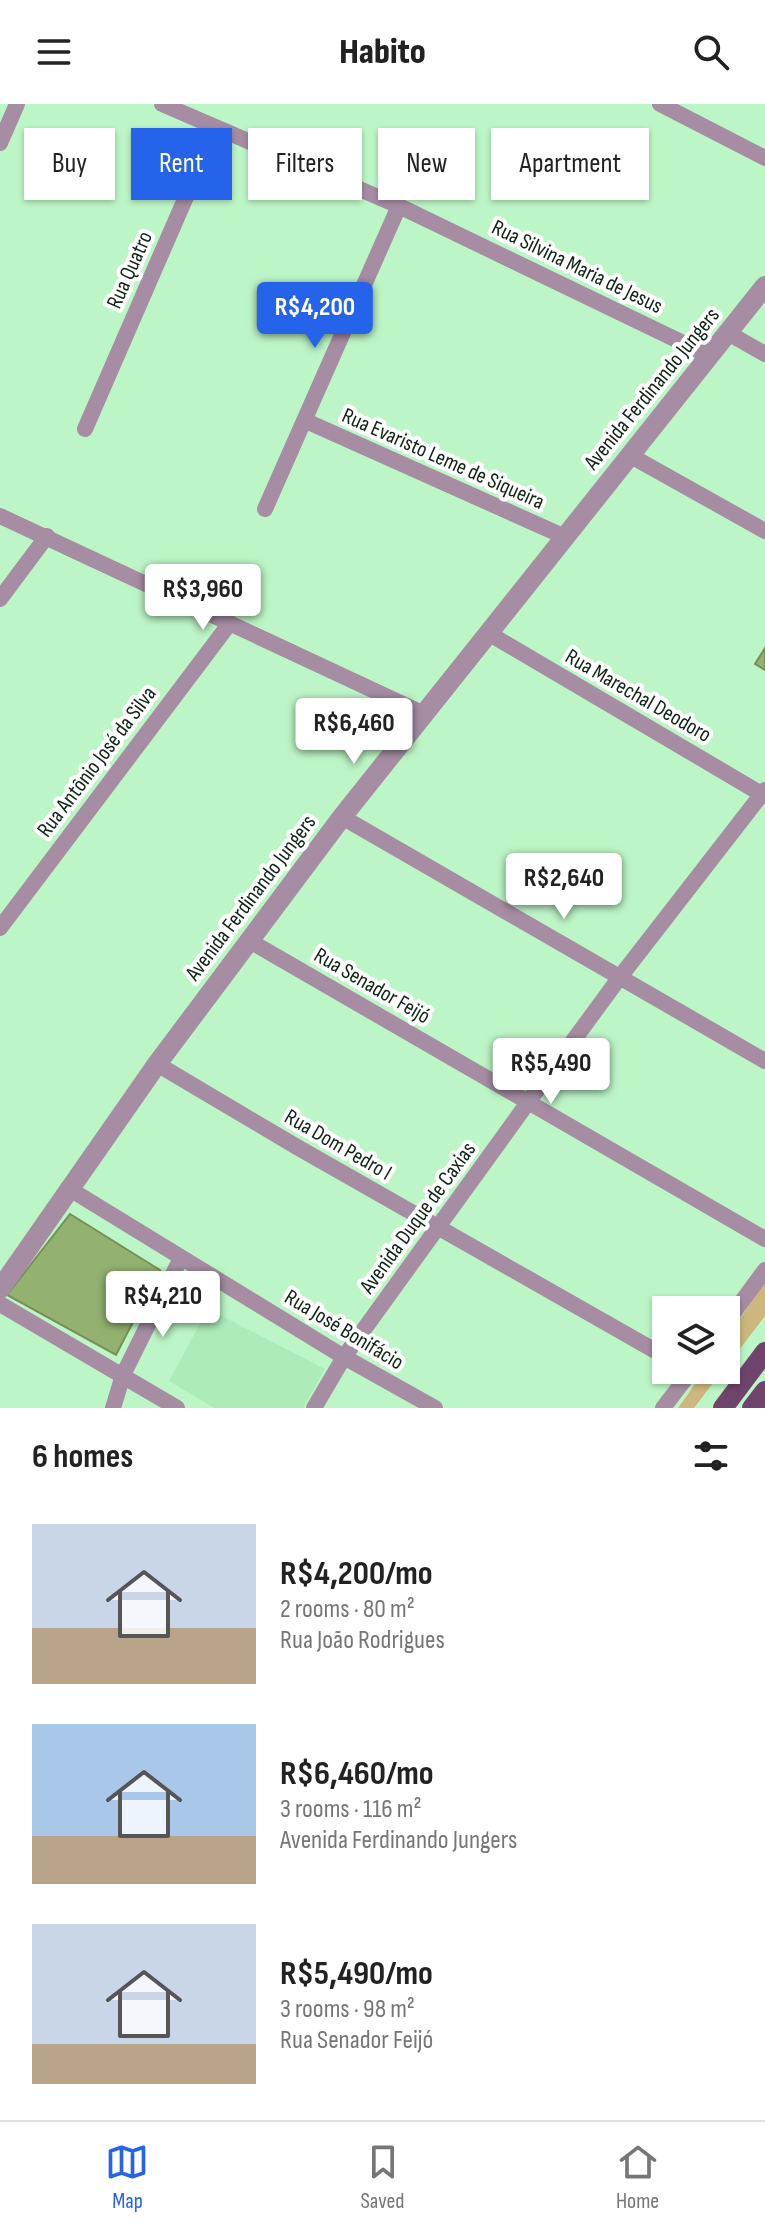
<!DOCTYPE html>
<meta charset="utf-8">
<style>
:root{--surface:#fff;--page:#f6f6f6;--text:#222;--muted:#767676;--line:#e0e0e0;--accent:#2563eb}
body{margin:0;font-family:"Sofia Sans Condensed",sans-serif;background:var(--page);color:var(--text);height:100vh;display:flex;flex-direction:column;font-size:30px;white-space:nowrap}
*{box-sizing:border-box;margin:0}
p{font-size:26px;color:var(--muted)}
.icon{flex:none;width:44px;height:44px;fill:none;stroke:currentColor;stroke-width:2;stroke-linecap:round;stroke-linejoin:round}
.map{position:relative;height:1304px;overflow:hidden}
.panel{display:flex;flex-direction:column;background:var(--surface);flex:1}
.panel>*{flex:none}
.banner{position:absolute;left:24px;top:24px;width:718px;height:72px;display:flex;gap:16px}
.buttons{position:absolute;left:652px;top:1192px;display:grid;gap:16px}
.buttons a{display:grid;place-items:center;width:88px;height:88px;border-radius:0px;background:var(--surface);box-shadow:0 2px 6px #0004;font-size:40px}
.price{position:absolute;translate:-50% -68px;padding:0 18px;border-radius:8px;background:#fff;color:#222;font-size:26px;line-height:52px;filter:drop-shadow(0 2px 4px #0008)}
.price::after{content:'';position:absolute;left:50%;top:48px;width:24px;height:18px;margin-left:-12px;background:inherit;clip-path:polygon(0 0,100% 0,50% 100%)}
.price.current{background:var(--accent);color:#fff}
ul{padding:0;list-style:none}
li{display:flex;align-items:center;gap:24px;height:200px;padding:0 32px}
li span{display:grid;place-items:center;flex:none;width:224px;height:160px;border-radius:0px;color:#555}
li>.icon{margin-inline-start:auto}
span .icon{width:96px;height:96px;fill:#fffc;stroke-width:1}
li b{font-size:34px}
h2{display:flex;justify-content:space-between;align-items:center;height:96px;padding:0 32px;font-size:34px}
.pill{padding:0 28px;border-radius:0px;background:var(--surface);box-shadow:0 2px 6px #0004;font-size:28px;line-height:72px}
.pill.current{background:var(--accent);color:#fff}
header{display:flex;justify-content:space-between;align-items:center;height:104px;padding:0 32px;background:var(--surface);font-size:36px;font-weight:800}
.tab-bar{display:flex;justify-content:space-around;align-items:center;height:112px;border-top:2px solid var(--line);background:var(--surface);font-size:22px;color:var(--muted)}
.tab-bar a{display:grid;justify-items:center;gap:4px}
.tab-bar .current{color:var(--accent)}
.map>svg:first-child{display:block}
.built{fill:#adecb8}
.green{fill:#cdb77f}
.building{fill:#93b270;stroke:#759056;stroke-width:2}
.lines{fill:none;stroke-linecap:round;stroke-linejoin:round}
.minor{stroke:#a68da4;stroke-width:16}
.tertiary{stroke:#a68da4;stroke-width:20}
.primary{stroke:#6f446c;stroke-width:20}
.labels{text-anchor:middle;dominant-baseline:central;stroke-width:8;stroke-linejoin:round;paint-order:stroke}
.street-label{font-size:22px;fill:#0f2514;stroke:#fff}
</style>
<header><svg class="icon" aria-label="menu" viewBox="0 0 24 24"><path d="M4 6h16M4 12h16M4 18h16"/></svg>Habito<svg class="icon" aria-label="search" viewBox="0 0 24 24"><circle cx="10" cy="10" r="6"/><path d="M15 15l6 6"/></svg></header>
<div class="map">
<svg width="765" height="1304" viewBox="0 0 765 1304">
<rect width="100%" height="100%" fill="#bdf6c6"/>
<path class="built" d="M 208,1205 L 325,1265 L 303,1304 L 214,1304 L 169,1277 Z"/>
<g class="green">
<path d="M 765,1178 L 765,1212 L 726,1263 L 726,1235 Z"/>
<path d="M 705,1266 L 723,1266 L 694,1304 L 678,1304 Z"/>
</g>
<g class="building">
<path d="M 765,544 L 765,566 L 755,560 Z"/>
<path d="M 70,1110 L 160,1166 L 116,1251 L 7,1191 Z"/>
</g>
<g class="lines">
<g class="minor">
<path d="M 162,0 L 399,102 L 710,252"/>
<path d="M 660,0 L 765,54"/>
<path d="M 0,39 L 17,0"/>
<path d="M 728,229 L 765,250"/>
<path d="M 306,317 L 563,432"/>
<path d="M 85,325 L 216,24"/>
<path d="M 631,352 L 765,427"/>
<path d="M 265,405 L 399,102"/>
<path d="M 0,412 L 422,609"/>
<path d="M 0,495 L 47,432"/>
<path d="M 488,529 L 765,692"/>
<path d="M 342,713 L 765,957"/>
<path d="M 0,824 L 230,519"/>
<path d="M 248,836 L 765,1135"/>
<path d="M 157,960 L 297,1043 L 666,1253"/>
<path d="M 68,1084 L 344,1253 L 435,1304"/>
<path d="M 0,1200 L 177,1304"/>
<path d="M 726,1219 L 765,1166"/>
<path d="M 113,1304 L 123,1271 L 181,1154"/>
<path d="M 314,1304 L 344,1253 L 529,997 L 620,873 L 765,686"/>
<path d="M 663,1304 L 692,1266"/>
</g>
<path class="tertiary" d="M 0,1185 L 157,960 L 342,713 L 765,182"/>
<g class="primary">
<path d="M 723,1304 L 765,1248"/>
<path d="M 752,1304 L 765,1287"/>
</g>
</g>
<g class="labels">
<g class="street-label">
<text transform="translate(577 163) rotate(26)">Rua Silvina Maria de Jesus</text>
<text transform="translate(130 166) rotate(-66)">Rua Quatro</text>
<text transform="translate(652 285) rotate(-51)">Avenida Ferdinando Jungers</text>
<text transform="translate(443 355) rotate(24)">Rua Evaristo Leme de Siqueira</text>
<text transform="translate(638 592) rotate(30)">Rua Marechal Deodoro</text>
<text transform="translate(97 658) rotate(-53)">Rua Antônio José da Silva</text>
<text transform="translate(251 794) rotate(-53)">Avenida Ferdinando Jungers</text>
<text transform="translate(372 882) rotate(30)">Rua Senador Feijó</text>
<text transform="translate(338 1041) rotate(30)">Rua Dom Pedro I</text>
<text transform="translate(418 1114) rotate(-54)">Avenida Duque de Caxias</text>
<text transform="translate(344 1226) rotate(31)">Rua José Bonifácio</text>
</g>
</g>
</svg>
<div class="buttons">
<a><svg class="icon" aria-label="layers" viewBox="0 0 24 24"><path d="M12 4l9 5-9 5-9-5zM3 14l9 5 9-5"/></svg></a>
</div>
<b class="price current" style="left:315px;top:246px">R$4,200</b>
<b class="price" style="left:203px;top:528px">R$3,960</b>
<b class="price" style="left:354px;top:662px">R$6,460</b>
<b class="price" style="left:564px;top:817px">R$2,640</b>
<b class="price" style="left:551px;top:1002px">R$5,490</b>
<b class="price" style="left:163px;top:1235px">R$4,210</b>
<div class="banner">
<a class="pill">Buy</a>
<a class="pill current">Rent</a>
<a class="pill">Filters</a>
<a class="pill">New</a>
<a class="pill">Apartment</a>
</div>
</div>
<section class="panel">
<h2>6 homes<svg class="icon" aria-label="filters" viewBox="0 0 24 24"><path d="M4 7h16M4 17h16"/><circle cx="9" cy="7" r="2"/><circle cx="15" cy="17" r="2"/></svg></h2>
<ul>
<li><span style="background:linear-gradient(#c9d6e8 65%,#b9a48a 0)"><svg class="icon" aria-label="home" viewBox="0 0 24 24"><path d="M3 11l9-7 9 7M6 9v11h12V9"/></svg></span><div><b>R$4,200/mo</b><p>2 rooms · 80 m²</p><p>Rua João Rodrigues</p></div></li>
<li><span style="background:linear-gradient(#a9c7e8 70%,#b9a48a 0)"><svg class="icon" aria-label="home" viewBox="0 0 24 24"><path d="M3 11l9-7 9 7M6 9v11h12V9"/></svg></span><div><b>R$6,460/mo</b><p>3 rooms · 116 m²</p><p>Avenida Ferdinando Jungers</p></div></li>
<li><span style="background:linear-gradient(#c9d6e8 75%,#b9a48a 0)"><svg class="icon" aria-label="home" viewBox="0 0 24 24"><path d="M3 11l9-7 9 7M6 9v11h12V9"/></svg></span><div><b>R$5,490/mo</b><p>3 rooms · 98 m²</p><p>Rua Senador Feijó</p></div></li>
</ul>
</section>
<nav class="tab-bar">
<a class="current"><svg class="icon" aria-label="map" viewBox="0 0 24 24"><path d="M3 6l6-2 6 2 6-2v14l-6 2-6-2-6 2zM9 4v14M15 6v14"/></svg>Map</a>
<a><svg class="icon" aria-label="saved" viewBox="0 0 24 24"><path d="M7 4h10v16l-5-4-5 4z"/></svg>Saved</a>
<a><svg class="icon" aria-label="home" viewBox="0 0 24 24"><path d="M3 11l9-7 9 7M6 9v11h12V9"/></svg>Home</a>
</nav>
